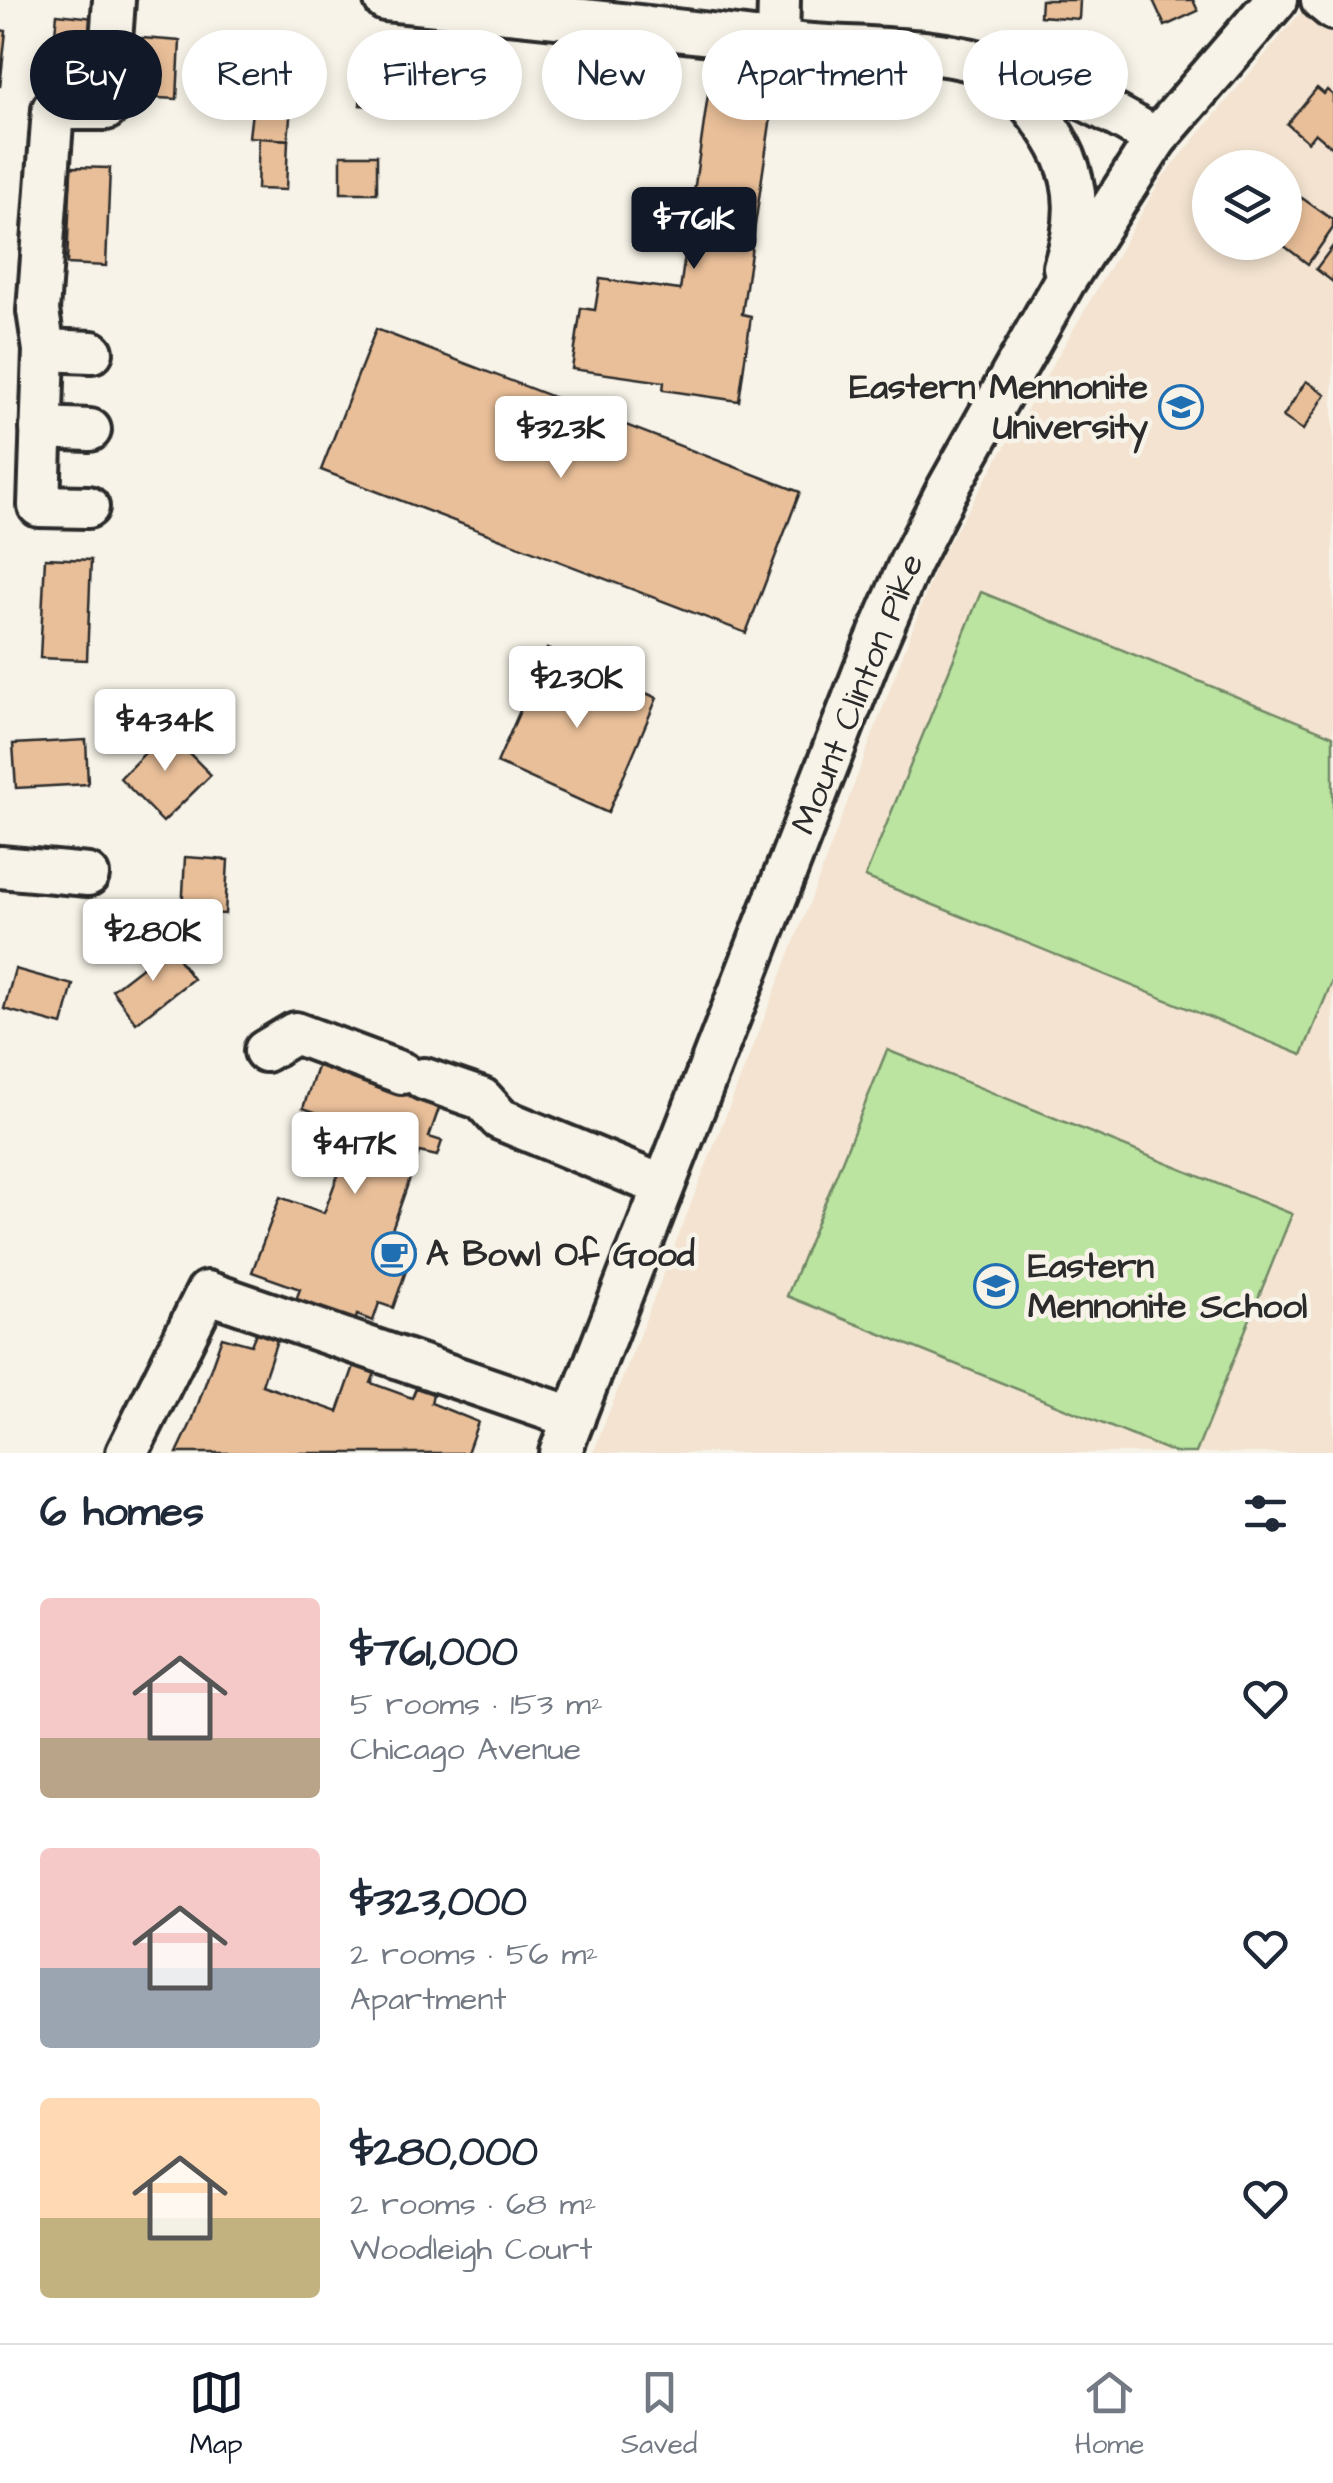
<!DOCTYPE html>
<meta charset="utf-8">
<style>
:root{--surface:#fff;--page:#f2f2f3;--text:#1f2937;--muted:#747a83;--line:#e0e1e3;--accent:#111827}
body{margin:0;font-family:"Architects Daughter",sans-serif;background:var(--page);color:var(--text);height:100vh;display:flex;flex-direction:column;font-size:38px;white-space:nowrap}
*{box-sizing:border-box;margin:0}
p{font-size:32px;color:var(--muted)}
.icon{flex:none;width:55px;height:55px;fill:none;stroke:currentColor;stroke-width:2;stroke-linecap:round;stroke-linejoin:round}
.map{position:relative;height:1453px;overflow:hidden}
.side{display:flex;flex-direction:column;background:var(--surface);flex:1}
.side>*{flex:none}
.hud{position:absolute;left:30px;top:30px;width:1275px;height:90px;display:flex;gap:20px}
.fabs{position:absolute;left:1192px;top:150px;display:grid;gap:20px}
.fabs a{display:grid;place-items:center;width:110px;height:110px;border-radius:50%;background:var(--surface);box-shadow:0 5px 15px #0003;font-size:50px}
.price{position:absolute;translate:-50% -85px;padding:0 22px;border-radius:10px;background:#fff;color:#222;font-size:32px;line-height:65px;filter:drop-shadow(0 2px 5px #0008)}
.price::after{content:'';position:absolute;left:50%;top:60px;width:30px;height:22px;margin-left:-15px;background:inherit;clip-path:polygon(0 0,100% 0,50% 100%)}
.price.on{background:var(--accent);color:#fff}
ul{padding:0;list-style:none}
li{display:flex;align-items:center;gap:30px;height:250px;padding:0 40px}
li span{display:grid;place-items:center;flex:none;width:280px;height:200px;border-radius:10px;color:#555}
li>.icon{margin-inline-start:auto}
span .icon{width:120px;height:120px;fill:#fffc;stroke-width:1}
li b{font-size:42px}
h2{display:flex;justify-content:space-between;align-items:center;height:120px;padding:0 40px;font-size:42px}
.tag{padding:0 35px;border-radius:45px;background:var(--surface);box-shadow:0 5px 15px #0003;font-size:35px;line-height:90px}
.tag.on{background:var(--accent);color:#fff}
.menu{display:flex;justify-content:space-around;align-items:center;height:140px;border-top:2px solid var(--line);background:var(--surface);font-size:28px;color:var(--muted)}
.menu a{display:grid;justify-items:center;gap:5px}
.menu .on{color:var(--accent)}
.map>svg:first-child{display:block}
.built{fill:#f3e3d0;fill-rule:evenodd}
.green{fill:#bae4a0;stroke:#728866;stroke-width:2.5}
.building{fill:#e9bf99;stroke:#2b2b2b;stroke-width:2.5}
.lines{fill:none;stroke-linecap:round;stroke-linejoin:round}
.minor-casing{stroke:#2b2b2b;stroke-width:48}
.minor{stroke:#f7f3e8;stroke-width:40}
.labels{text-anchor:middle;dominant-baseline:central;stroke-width:9;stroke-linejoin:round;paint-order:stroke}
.poi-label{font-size:35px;font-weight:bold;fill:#2b2b2b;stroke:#f7f3e8;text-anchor:start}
.street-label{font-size:35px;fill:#2b2b2b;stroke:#f7f3e8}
</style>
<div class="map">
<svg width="1333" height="1453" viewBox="0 0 1333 1453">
<rect width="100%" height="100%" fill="#f7f3e8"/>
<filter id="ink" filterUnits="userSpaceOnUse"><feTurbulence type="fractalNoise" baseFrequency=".01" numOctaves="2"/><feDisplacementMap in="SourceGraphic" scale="20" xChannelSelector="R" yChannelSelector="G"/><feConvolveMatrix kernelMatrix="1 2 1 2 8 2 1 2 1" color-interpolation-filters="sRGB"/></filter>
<g filter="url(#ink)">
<path class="built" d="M 1311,0 L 1333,0 L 1333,1453 L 593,1453 L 811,899 L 938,561 L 1162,178 ZM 1210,168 L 1285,168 L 1285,242 L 1210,242 Z"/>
<g class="green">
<path d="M 981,592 L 1333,736 L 1333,979 L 1302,1055 L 865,877 Z"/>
<path d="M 887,1050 L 1292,1214 L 1196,1453 L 1175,1453 L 787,1296 Z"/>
</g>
<g class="building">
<path d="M 1041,0 L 1080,0 L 1079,19 L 1040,16 Z"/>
<path d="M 1153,0 L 1193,0 L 1198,11 L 1165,26 Z"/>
<path d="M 57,14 L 95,18 L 89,75 L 51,71 Z"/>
<path d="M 0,30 L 6,31 L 0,87 Z"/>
<path d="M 142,38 L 180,41 L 177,99 L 138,97 Z"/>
<path d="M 365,44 L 402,47 L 398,108 L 360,105 Z"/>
<path d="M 263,48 L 296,52 L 288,140 L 249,137 L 253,103 L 225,100 L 228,65 L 261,69 Z"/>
<path d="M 709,87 L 774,96 L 742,314 L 751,316 L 739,401 L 663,390 L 664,382 L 572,369 L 581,308 L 595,310 L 600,279 L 680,290 Z"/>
<path d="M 1317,88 L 1324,94 L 1327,90 L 1333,95 L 1333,148 L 1315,133 L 1308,142 L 1287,124 Z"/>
<path d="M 259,138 L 288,140 L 286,190 L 257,189 Z"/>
<rect x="341" y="155" width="36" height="38"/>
<path d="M 71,167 L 110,168 L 106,266 L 67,264 Z"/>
<path d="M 1302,198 L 1333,220 L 1333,228 L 1308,264 L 1279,242 L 1285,242 L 1285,221 Z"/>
<path d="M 1333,246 L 1333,282 L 1316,269 Z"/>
<path d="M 376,329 L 800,492 L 746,633 L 321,470 Z"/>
<path d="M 1306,381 L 1326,394 L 1303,430 L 1283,417 Z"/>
<path d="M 45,558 L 91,560 L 87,660 L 40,658 Z"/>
<path d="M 547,649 L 657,698 L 608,813 L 497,763 Z"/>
<path d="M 160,724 L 211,775 L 163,822 L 120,778 L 147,751 L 140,743 Z"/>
<path d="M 86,740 L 88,784 L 16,788 L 13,744 Z"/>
<path d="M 185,857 L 228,860 L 225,914 L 182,912 Z"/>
<path d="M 169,946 L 193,979 L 136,1023 L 112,990 Z"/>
<path d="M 15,969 L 73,985 L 62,1025 L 4,1009 Z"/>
<path d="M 318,1064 L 348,1074 L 352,1064 L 443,1097 L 429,1137 L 442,1141 L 437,1156 L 419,1152 L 391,1232 L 400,1235 L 398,1239 L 415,1245 L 393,1308 L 379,1303 L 373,1321 L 357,1315 L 355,1322 L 296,1300 L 300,1289 L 252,1272 L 280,1197 L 324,1213 L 352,1136 L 329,1128 L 332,1118 L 303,1108 Z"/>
<path d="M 256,1333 L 277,1340 L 262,1385 L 338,1412 L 354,1366 L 375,1373 L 371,1383 L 412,1398 L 416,1388 L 433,1394 L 431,1403 L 478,1422 L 467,1453 L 177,1453 L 192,1421 L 222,1337 L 251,1345 Z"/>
</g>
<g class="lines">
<g class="minor-casing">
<g id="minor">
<path d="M 385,0 C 514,12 642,26 771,41 C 821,47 872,47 923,52 C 1008,61 1084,94 1156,139"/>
<path d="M 1322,0 L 1333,9"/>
<path d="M 778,42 L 779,0"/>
<path d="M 997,67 C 1055,131 1095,174 1064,267"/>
<path d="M 44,350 L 92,352"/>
<path d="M 41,428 L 90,430"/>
<path d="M 88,507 L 39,506 L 44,350 L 38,311 L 53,109 L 106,109 L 114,0"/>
<path d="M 0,867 L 88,875"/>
<path d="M 265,1051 L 295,1033 L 402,1073"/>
<path d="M 424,1079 L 482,1099 L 500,1119 L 663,1186"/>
<path d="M 127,1453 L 207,1292 L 574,1418"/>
<path d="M 560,1453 L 868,661 L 910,563 L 946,492 L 1064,282 L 1156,139 L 1276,0"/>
</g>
</g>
<use href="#minor" class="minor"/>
</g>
</g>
<defs>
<g id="university-ring" transform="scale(2.25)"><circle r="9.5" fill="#f7f3e8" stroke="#1f6fb2" stroke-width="1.5"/><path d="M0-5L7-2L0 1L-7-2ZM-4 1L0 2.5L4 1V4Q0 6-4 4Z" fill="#1f6fb2"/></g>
<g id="cafe-ring" transform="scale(2.25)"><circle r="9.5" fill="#f7f3e8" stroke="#1f6fb2" stroke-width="1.5"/><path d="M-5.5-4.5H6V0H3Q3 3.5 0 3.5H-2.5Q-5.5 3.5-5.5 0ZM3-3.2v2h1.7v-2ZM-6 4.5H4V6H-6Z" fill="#1f6fb2"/></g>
<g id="school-ring" transform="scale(2.25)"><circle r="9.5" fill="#f7f3e8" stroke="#1f6fb2" stroke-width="1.5"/><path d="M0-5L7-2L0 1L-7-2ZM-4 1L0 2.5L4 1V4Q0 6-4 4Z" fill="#1f6fb2"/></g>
</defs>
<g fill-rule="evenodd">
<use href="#university-ring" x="1181" y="407"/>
<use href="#cafe-ring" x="394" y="1254"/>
<use href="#school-ring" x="996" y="1286"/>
</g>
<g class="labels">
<g class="poi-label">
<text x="1148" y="387" text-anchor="end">Eastern Mennonite<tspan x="1148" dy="40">University</tspan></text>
<text x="426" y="1254">A Bowl Of Good</text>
<text x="1028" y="1266">Eastern<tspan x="1028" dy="40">Mennonite School</tspan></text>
</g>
<g class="street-label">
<text transform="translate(858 694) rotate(-68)">Mount Clinton Pike</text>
</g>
</g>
</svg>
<div class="fabs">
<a><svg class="icon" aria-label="layers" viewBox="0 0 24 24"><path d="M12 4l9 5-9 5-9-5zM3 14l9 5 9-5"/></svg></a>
</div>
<b class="price on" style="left:694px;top:272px">$761K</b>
<b class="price" style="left:561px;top:481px">$323K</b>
<b class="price" style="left:577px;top:731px">$230K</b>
<b class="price" style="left:165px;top:774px">$434K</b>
<b class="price" style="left:153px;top:984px">$280K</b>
<b class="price" style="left:355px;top:1197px">$417K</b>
<div class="hud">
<a class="tag on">Buy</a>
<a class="tag">Rent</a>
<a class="tag">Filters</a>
<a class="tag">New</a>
<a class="tag">Apartment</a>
<a class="tag">House</a>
</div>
</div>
<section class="side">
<h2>6 homes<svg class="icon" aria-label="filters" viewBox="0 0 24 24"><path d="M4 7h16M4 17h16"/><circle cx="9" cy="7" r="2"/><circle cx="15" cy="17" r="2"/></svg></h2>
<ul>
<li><span style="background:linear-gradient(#f6c9c9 70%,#b9a48a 0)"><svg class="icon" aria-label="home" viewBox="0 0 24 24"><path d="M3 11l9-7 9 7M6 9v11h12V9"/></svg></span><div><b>$761,000</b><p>5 rooms · 153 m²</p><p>Chicago Avenue</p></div><svg class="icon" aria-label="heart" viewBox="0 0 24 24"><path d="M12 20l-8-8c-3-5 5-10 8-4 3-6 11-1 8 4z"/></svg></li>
<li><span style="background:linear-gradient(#f6c9c9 60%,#9aa5b1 0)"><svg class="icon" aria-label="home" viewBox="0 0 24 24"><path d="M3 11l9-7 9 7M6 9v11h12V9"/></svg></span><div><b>$323,000</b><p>2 rooms · 56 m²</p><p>Apartment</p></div><svg class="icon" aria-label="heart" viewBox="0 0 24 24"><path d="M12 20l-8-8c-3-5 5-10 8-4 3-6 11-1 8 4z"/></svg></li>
<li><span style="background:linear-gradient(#ffd9b3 60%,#c2b280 0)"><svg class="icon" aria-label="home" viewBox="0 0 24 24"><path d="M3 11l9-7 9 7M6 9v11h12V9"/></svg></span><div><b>$280,000</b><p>2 rooms · 68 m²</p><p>Woodleigh Court</p></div><svg class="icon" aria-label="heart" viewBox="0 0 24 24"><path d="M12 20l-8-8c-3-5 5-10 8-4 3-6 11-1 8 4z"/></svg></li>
</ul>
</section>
<nav class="menu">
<a class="on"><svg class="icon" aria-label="map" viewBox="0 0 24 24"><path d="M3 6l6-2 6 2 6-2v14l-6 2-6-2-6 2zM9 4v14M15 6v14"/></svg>Map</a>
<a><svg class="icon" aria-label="saved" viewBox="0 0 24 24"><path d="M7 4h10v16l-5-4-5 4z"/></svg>Saved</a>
<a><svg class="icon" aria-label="home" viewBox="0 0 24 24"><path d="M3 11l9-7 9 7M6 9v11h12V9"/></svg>Home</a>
</nav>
